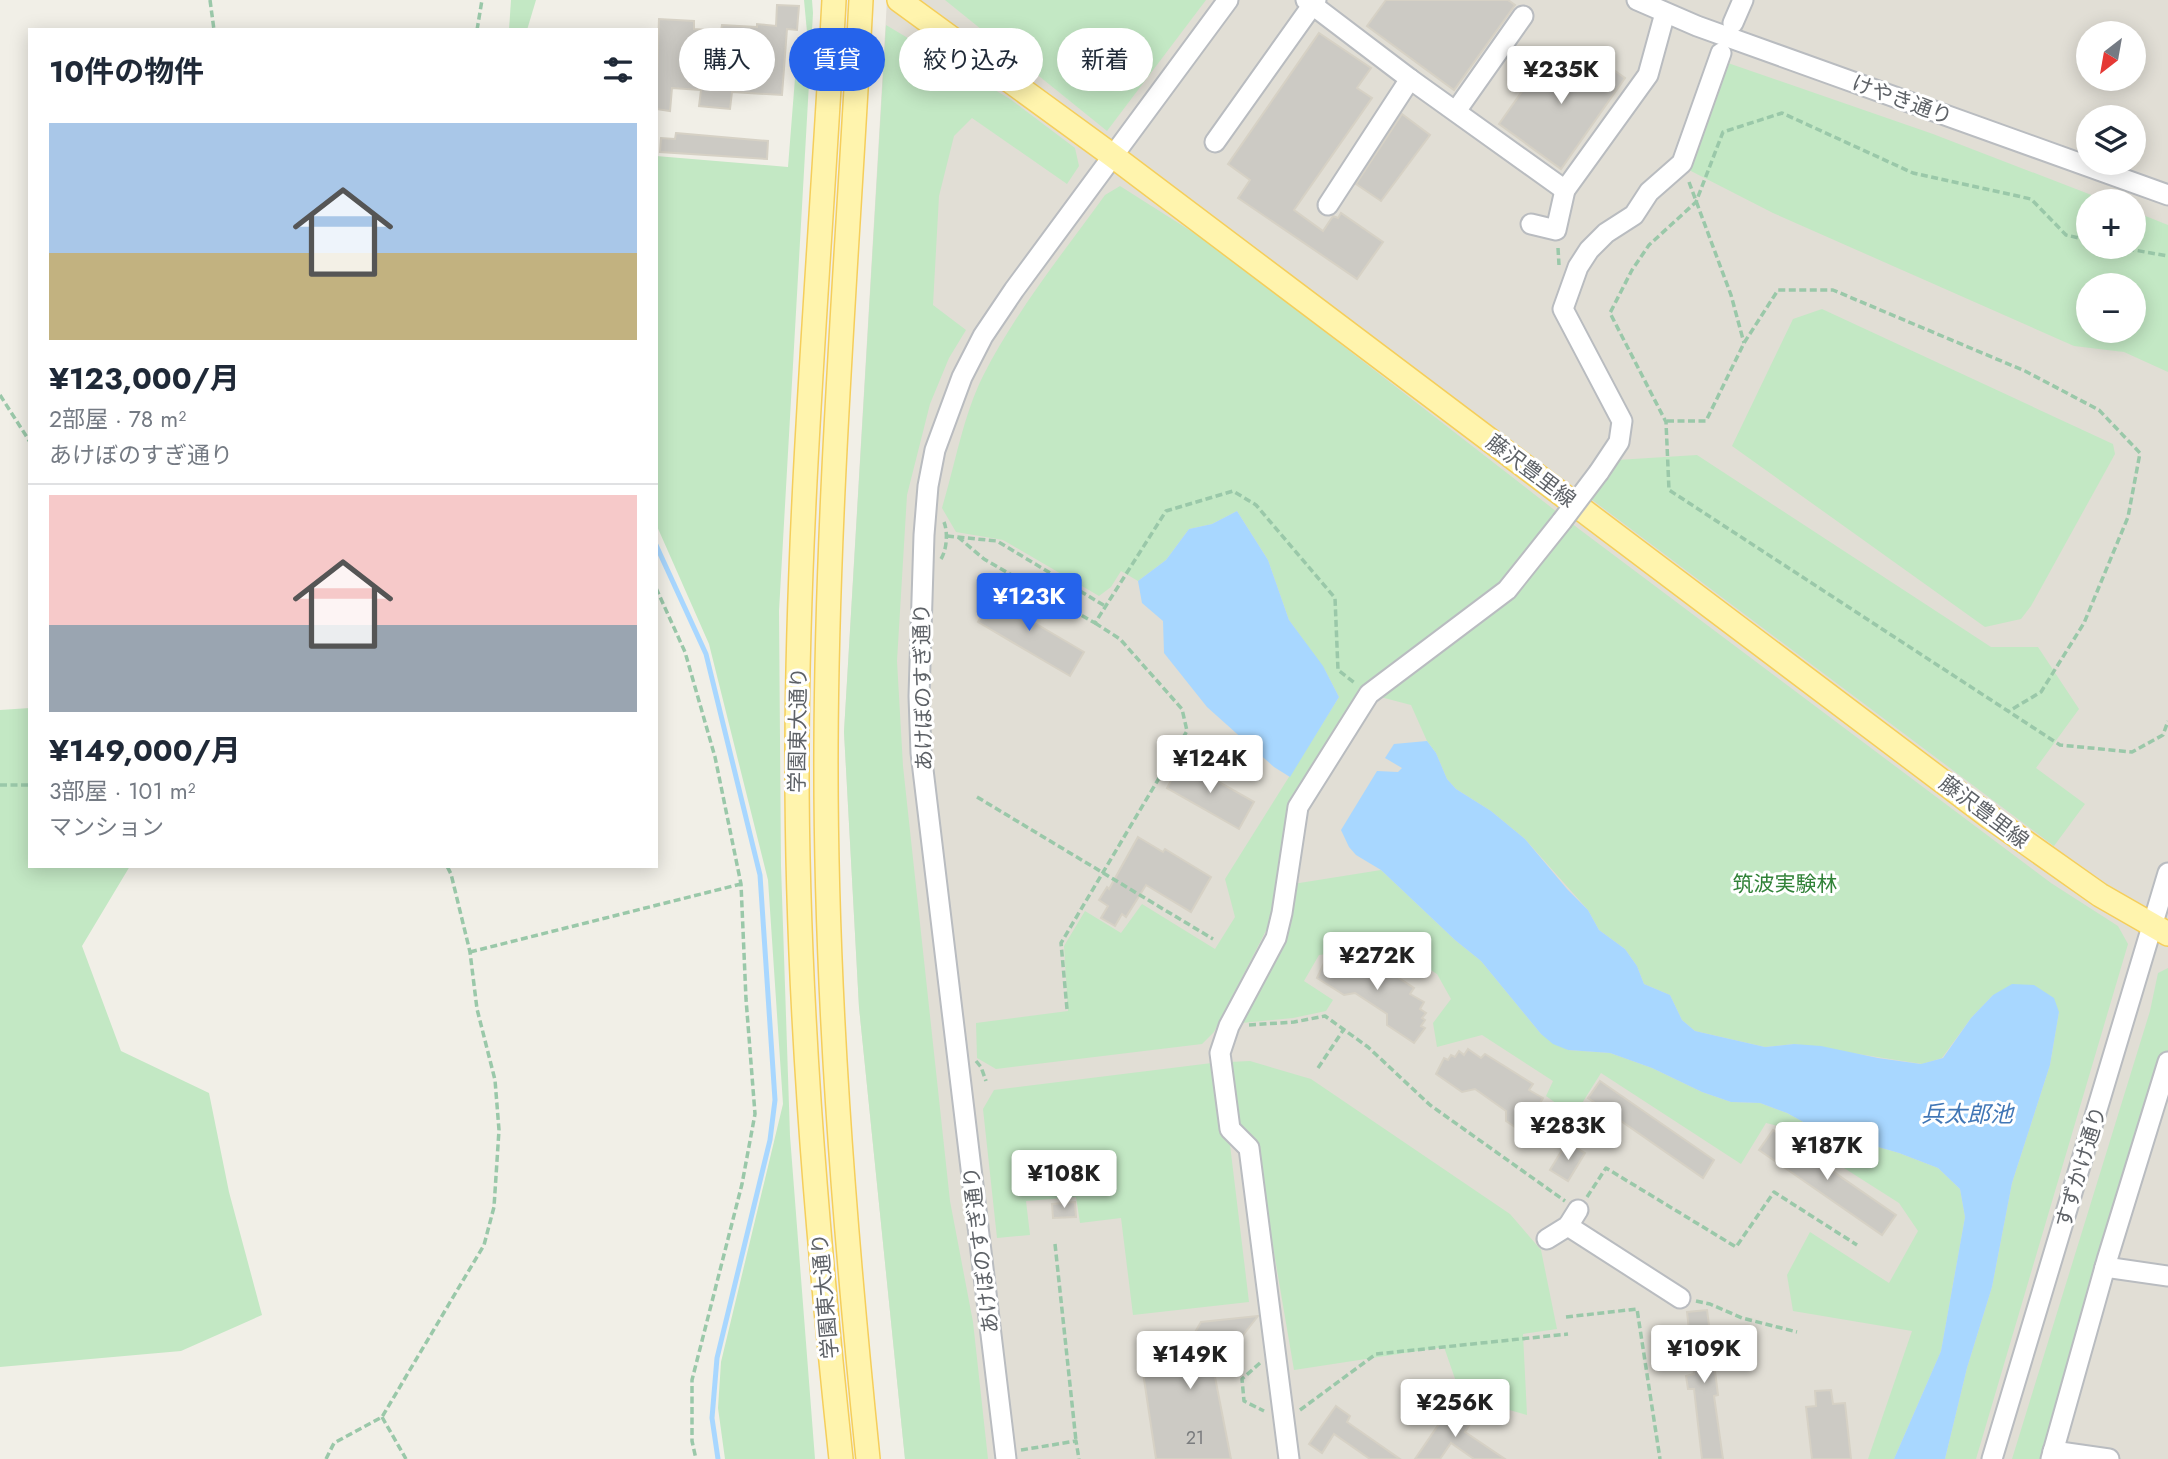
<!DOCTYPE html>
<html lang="ja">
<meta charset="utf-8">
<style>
:root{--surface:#fff;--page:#f6f6f7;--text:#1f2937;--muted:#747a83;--line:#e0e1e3;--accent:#2563eb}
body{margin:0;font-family:Jost,"Noto Sans JP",sans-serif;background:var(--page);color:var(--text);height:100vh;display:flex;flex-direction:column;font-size:26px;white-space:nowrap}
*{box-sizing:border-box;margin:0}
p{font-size:23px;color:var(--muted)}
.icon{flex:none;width:38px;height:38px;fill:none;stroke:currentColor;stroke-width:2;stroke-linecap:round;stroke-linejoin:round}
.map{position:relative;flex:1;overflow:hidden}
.sheet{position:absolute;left:28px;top:28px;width:630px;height:840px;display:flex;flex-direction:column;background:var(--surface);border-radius:0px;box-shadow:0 4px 18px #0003}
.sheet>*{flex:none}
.guide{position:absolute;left:679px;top:28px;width:665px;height:63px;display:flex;gap:14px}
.needle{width:46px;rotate:211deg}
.tools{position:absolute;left:2076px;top:21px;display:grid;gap:14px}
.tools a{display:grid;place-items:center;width:70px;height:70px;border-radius:50%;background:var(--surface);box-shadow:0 4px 18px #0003;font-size:35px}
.price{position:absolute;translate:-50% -60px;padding:0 16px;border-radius:7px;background:#fff;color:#222;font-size:23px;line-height:46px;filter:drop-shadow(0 2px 4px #0008)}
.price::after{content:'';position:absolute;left:50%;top:42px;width:21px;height:16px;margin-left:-10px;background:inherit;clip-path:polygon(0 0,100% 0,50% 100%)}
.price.on{background:var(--accent);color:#fff}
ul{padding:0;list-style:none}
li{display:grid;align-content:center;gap:14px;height:371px;padding:0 21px}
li+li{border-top:2px solid var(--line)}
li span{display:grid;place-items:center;height:217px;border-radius:0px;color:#555}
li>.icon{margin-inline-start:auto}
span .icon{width:126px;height:126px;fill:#fffc;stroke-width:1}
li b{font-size:30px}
h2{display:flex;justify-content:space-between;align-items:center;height:84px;padding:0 21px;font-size:30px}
.pill{padding:0 24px;border-radius:32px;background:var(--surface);box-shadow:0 4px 18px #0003;font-size:24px;line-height:63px}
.pill.on{background:var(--accent);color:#fff}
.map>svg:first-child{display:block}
.education{fill:#e1ded5;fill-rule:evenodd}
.green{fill:#c3e8c4;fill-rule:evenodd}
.water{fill:#a8d7ff}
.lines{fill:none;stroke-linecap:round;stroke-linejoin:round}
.stream{stroke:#a8d7ff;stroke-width:5}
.building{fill:#cccac4;stroke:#d6d1c5;stroke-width:2}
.minor-casing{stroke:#b9bcc0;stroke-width:23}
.major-casing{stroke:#f5ce5b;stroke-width:26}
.path{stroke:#9ac8a9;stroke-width:3.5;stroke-dasharray:7 3.5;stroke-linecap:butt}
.minor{stroke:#fff;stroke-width:19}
.major{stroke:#fff4ad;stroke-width:23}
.minor-bridge-casing{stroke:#b9bcc0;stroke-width:23;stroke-linecap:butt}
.minor-bridge{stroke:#fff;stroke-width:19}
.labels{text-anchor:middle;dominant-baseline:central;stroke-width:6;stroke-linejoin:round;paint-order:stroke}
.number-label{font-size:18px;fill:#7a7c7e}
.street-label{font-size:21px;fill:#5e6267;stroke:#fff}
.park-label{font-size:21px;fill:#318238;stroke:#fff}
.water-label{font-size:23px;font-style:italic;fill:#4177b6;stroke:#fff}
</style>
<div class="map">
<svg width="2168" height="1459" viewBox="0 0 2168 1459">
<rect width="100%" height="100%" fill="#f1efe7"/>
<path class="education" d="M 887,0 L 2168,0 L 2168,1459 L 905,1459 L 859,1007 L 844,732 ZM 2088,33 L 2133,33 L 2133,79 L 2088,79 ZM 2088,117 L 2133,117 L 2133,163 L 2088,163 ZM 2088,201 L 2133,201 L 2133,247 L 2088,247 ZM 2088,285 L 2133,285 L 2133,331 L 2088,331 Z"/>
<g class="green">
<path d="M 511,0 L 536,0 L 527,30 L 509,30 Z"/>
<path d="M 804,0 L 812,0 L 813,13 L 779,611 L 781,866 L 790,1136 L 815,1459 L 725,1459 L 718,1408 L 721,1362 L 783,1104 L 768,880 L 709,644 L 656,524 L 656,156 L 788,167 L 798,40 L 807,32 Z"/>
<path d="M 945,0 L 1206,0 L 1107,131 Z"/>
<path d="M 886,25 L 1010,99 L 1075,148 L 1079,166 L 1067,184 L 972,118 L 954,136 L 939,196 L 933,305 L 966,330 L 949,358 L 930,404 L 907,495 L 897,661 L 903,766 L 950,1201 L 973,1322 L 988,1459 L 905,1459 L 859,1007 L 844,732 Z"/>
<path d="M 1725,62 L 1933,134 L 2107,201 L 2088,201 L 2088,247 L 2133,247 L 2133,211 L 2168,225 L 2168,372 L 2124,352 L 2074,346 L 1773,213 L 1689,170 L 1693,139 ZM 2088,285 L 2133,285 L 2133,331 L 2088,331 Z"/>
<path d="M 1120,186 L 1213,245 L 1579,529 L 2051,883 L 2118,926 L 2128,944 L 1976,1459 L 1945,1459 L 1967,1368 L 1992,1287 L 2012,1183 L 2050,1065 L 2059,1012 L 1993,995 L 1971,1018 L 1942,1058 L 1922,1064 L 1794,1044 L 1765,1047 L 1695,1031 L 1682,1020 L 1670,995 L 1644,984 L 1637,966 L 1625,949 L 1599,930 L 1588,910 L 1525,839 L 1491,811 L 1456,789 L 1447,779 L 1436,753 L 1427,741 L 1411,705 L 1369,694 L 1358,699 L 1288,810 L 1272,919 L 1214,1032 L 1202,1044 L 996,1069 L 977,1058 L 976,1023 L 1068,1011 L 1064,946 L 1085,911 L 1121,933 L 1142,904 L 1215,949 L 1235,917 L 1225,879 L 1339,697 L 1325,670 L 1289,620 L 1268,560 L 1237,511 L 1212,524 L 1189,529 L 1166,560 L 1138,581 L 1121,571 L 1111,587 L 1099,596 L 1003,540 L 956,532 L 942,508 C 955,465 963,416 983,376 C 1016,311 1063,253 1105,195 Z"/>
<path d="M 1822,309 L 2113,444 L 2115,454 L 2031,606 L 2021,619 L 1985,627 L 1732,446 L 1793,319 Z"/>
<path d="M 1697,455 L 1991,647 L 2038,647 L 2079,709 L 2036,768 L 2085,804 L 2054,846 L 1591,499 L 1617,460 Z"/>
<path d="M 30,708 L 30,866 L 130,866 L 82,946 L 121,1051 L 209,1093 L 229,1192 L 262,1315 L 181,1351 L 0,1367 L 0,710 Z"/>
<path d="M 1381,870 L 1455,940 L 1481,961 L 1541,1034 L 1568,1050 L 1610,1053 L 1652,1068 L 1702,1092 L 1731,1102 L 1760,1103 L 1787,1113 L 1816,1129 L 1899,1153 L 1938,1168 L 1960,1189 L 1965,1217 L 1941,1351 L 1894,1459 L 1868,1459 L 1912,1331 L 1793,1311 L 1787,1275 L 1810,1232 L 1889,1283 L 1918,1231 L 1899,1203 L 1778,1126 L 1766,1123 L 1741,1164 L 1601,1073 L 1574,1116 L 1546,1096 L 1553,1081 L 1482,1035 L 1437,1047 L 1433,1023 L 1451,999 L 1437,974 L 1392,946 L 1319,955 L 1304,981 L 1333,1000 L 1326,1011 L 1293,1018 L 1242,1023 L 1239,1021 L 1293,884 Z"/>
<path d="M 2168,968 L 2168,1062 L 2051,1459 L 2012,1459 L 2150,1011 L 2158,973 Z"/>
<path d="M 1250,1061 L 1311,1079 L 1510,1214 L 1541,1250 L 1557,1329 L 1523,1334 L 1527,1415 L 1461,1396 L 1444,1347 L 1294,1370 L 1255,1141 L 1238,1121 L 1229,1062 Z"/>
<path d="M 1220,1062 L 1249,1302 L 1133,1315 L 1121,1218 L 1080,1223 L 1076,1197 L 1026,1201 L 1030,1235 L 997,1238 L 983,1109 L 994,1090 Z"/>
</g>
<g class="water">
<path d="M 1237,511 L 1268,560 L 1289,620 L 1323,666 L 1339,697 L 1290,777 L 1274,767 L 1207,707 L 1164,653 L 1163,621 L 1142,603 L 1138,581 L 1166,560 L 1189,529 L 1212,524 Z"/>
<path d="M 1427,741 L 1436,753 L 1447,779 L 1456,789 L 1491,811 L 1525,839 L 1567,889 L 1588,910 L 1599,930 L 1625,949 L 1637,966 L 1644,984 L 1670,995 L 1682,1020 L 1695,1031 L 1765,1047 L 1794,1044 L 1821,1046 L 1878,1058 L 1921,1064 L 1943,1058 L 1971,1018 L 1993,995 L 2012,984 L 2034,985 L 2054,998 L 2059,1012 L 2050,1065 L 2012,1183 L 1992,1287 L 1967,1368 L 1945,1459 L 1894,1459 L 1941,1351 L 1965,1217 L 1960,1189 L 1938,1168 L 1899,1153 L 1816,1129 L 1787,1113 L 1760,1103 L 1731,1102 L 1702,1092 L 1652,1068 L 1610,1053 L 1568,1050 L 1553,1044 L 1541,1034 L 1481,961 L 1455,940 L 1381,870 L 1356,855 L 1349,847 L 1341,830 L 1377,771 L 1398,772 L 1402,768 L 1385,758 L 1394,744 Z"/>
</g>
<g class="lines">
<path class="stream" d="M 656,545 L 706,654 L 760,875 L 775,1100 L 770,1140 L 717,1358 L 712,1418 L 718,1459"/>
</g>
<g class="building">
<path d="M 1386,0 L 1508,0 L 1515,5 L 1454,90 L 1367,26 Z"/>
<path d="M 777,5 L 799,6 L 797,30 L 787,29 L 782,95 L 732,92 L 730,109 L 699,106 L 701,90 L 672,88 L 670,111 L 656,109 L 659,19 L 694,21 L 694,29 L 721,31 L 722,25 L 757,27 L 757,24 L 776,26 Z"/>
<path d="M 1319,33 L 1371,68 L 1357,88 L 1372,98 L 1294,210 L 1323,231 L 1333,216 L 1338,218 L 1341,213 L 1383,242 L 1357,279 L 1238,198 L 1250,180 L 1228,164 Z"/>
<path d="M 1545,59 L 1601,61 L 1625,78 L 1561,169 L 1499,124 Z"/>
<path d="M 1402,114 L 1430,135 L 1381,201 L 1356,184 Z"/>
<path d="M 676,133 L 768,141 L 767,159 L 660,152 L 661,138 L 675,139 Z"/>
<path d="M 997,589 L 1038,613 L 1033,622 L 1084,652 L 1070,676 L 978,622 Z"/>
<path d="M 1182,761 L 1254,802 L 1239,829 L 1167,788 Z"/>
<path d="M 1138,837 L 1163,852 L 1165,849 L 1211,877 L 1191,912 L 1146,885 L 1126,917 L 1122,914 L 1115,926 L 1101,918 L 1108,906 L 1099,900 L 1107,887 L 1109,889 Z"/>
<path d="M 1349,953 L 1364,962 L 1367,957 L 1414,988 L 1410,994 L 1424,1002 L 1420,1009 L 1426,1013 L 1422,1018 L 1425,1020 L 1421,1026 L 1425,1028 L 1414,1043 L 1387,1025 L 1387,1014 L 1355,993 L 1344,995 L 1317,978 L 1325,961 L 1328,963 L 1332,958 L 1336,960 L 1340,955 L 1347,957 Z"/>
<path d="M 1468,1049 L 1481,1058 L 1485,1054 L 1533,1084 L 1529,1090 L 1543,1098 L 1539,1105 L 1545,1109 L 1541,1115 L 1544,1117 L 1540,1123 L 1544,1124 L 1533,1139 L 1506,1121 L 1506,1111 L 1475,1089 L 1462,1092 L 1436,1074 L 1444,1058 L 1448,1060 L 1451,1055 L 1455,1057 L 1459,1051 L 1464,1055 Z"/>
<path d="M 1600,1081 L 1714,1160 L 1703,1178 L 1588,1098 Z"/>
<path d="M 1773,1130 L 1896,1215 L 1882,1235 L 1759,1150 Z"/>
<path d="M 1567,1142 L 1585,1153 L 1568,1181 L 1550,1170 Z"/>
<path d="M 1075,1202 L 1076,1217 L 1053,1218 L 1052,1204 Z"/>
<path d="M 1707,1310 L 1716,1379 L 1718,1395 L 1714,1396 L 1723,1459 L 1702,1459 L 1694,1389 L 1688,1389 L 1686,1376 L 1694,1374 L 1687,1312 Z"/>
<path d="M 1258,1316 L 1214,1372 L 1231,1459 L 1156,1459 L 1139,1346 L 1190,1341 L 1201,1322 Z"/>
<path d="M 1831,1390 L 1833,1404 L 1845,1403 L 1851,1459 L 1812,1459 L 1806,1407 L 1816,1406 L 1815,1391 Z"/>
<path d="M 1452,1405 L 1473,1419 L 1465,1432 L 1505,1459 L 1474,1459 L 1451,1443 L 1440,1459 L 1415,1459 Z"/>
<path d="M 1336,1406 L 1350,1416 L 1347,1422 L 1400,1459 L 1370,1459 L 1334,1434 L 1322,1453 L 1309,1444 Z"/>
</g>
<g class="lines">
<g class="minor-casing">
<g id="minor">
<path d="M 1306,0 L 1410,79 L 1565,190"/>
<path d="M 1637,0 L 1697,26 L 2168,195"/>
<path d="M 1733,23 L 1743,0"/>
<path d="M 1456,111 L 1523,16"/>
<path d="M 1215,142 L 1316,0"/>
<path d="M 1328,205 L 1410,79"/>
<path d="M 1531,224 L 1556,230 L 1565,190 L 1648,75 L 1665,13"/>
<path d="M 1599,472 L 1619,442 L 1622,421 L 1563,309 L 1578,267 L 1589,250 L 1606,233 L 1634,215 L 1649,192 L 1682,163 L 1721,53"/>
<path d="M 1568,1226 L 1680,1298"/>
<path d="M 1547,1239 L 1568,1226 L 1578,1210"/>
<path d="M 2105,1267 L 2168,1276"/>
<path d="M 2053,1451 L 2109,1459"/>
<path d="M 1006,1459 L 921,753 L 919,696 L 924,535 L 928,486 L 935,450 L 962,377 L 983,336 L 1014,290 L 1228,0"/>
<path d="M 1289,1459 L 1249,1148 L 1230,1129 L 1220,1053 L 1229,1026 L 1276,938 L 1282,913 L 1298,807 L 1369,694 L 1507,590 L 1562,521"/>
<path d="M 1992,1459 L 2168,873"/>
<path d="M 2051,1459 L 2107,1260 L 2168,1062"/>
</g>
</g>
<g class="major-casing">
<g id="major">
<path d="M 834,0 C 821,249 798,498 797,748 C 796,986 816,1223 841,1459"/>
<path d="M 861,0 C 848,249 827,498 826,748 C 825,986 844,1223 868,1459"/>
<path d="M 899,0 L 1113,156 L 1991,818 L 2100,895 L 2168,934"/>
</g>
</g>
<g class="path">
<path d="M 210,0 L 214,30"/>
<path d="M 477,30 L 482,0"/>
<path d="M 1689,182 L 1731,295 L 1744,343"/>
<path d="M 2088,240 L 2066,235 L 2031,199 L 1913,173 L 1782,113 L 1723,132 L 1696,202 L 1649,245 L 1632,270 L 1610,313 L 1666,422 L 1669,490 L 2060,745 L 2132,752 L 2163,735 L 2168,721"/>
<path d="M 2117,247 L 2168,256"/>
<path d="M 1558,248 L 1559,265"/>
<path d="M 0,395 L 30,442"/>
<path d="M 1667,421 L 1706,421 L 1744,343 L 1778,290 L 1833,290 L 2025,371 L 2099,410 L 2140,453 L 2128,517 L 2084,623 L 2041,692 L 2009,711"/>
<path d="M 947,536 L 997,541 L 1105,606"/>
<path d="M 958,537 L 984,559 L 1095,623 L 1166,511 L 1233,491 L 1256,505 L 1335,598 L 1338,670 L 1356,684"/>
<path d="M 941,559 C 947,549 948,532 944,522"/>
<path d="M 656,588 L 685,652 L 715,757 L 741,884 L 746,999 L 755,1114 L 742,1184 L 692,1380 L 692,1441 L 696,1459"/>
<path d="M 0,785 L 30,785"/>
<path d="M 977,797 L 1213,939"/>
<path d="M 470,952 L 741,884"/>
<path d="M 1067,1009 L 1061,943 L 1187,731 L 1182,709 L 1120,639 L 1095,623"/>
<path d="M 1249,1025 L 1294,1022 L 1325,1016 L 1368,1047 L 1430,1105 L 1565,1201"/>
<path d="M 976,1061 L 981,1067 L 986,1081"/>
<path d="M 1318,1068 L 1344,1029"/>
<path d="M 1587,1197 L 1606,1168 L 1736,1247 L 1774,1192 L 1857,1245"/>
<path d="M 1055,1244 L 1076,1441"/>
<path d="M 1696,1301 L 1710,1304 L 1742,1318 L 1797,1332"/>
<path d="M 1566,1317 L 1637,1309 L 1660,1459"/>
<path d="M 1260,1363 L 1242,1379 L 1244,1401 L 1264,1411"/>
<path d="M 1300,1410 L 1376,1354 L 1568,1334"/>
<path d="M 382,1417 L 406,1459"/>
<path d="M 1021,1450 L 1076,1441 L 1079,1459"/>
<path d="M 326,1459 L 334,1443 L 382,1417 L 484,1245 L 494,1207 L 499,1130 L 495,1080 L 477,1009 L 470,952 L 451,874 L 447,866"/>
</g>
<use href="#minor" class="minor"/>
<use href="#major" class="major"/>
<g class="minor-bridge-casing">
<path id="minor-bridge" d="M 1562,521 L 1599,472"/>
</g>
<use href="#minor-bridge" class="minor-bridge"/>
</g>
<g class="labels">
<g class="number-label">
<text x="1195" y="1438">21</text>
</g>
<g class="street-label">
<text transform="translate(1902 100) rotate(20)">けやき通り</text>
<text transform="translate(1531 471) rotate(37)">藤沢豊里線</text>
<text transform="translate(923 687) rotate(-91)">あけぼのすぎ通り</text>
<text transform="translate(798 730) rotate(-89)">学園東大通り</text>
<text transform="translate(1984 812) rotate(37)">藤沢豊里線</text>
<text transform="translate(2081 1167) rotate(-73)">すずかけ通り</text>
<text transform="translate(981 1250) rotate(-97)">あけぼのすぎ通り</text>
<text transform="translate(825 1296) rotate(-95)">学園東大通り</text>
</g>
<g class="park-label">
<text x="1785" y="884">筑波実験林</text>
</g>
<g class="water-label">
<text x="1967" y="1114">兵太郎池</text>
</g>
</g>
</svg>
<div class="tools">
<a><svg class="needle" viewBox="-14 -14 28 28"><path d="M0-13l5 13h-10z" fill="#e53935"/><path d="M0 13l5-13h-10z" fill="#747a83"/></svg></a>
<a><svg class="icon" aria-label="layers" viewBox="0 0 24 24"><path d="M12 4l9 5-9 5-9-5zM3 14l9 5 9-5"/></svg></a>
<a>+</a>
<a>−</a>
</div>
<b class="price" style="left:1561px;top:106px">¥235K</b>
<b class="price on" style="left:1029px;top:633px">¥123K</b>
<b class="price" style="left:1210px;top:795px">¥124K</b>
<b class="price" style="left:1377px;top:992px">¥272K</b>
<b class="price" style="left:1568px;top:1162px">¥283K</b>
<b class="price" style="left:1827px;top:1182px">¥187K</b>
<b class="price" style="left:1064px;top:1210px">¥108K</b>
<b class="price" style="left:1704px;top:1385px">¥109K</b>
<b class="price" style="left:1190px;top:1391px">¥149K</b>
<b class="price" style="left:1455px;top:1439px">¥256K</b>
<div class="guide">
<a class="pill">購入</a>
<a class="pill on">賃貸</a>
<a class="pill">絞り込み</a>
<a class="pill">新着</a>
</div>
<section class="sheet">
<h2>10件の物件<svg class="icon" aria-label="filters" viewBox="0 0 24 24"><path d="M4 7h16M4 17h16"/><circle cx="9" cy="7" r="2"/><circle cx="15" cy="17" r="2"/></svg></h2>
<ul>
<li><span style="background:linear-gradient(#a9c7e8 60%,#c2b280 0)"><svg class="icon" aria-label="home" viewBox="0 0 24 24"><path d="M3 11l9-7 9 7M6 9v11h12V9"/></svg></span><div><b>¥123,000/月</b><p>2部屋 · 78 m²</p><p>あけぼのすぎ通り</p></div></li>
<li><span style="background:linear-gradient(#f6c9c9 60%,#9aa5b1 0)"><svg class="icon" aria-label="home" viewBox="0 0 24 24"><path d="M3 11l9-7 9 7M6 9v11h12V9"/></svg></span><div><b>¥149,000/月</b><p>3部屋 · 101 m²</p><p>マンション</p></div></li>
</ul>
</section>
</div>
